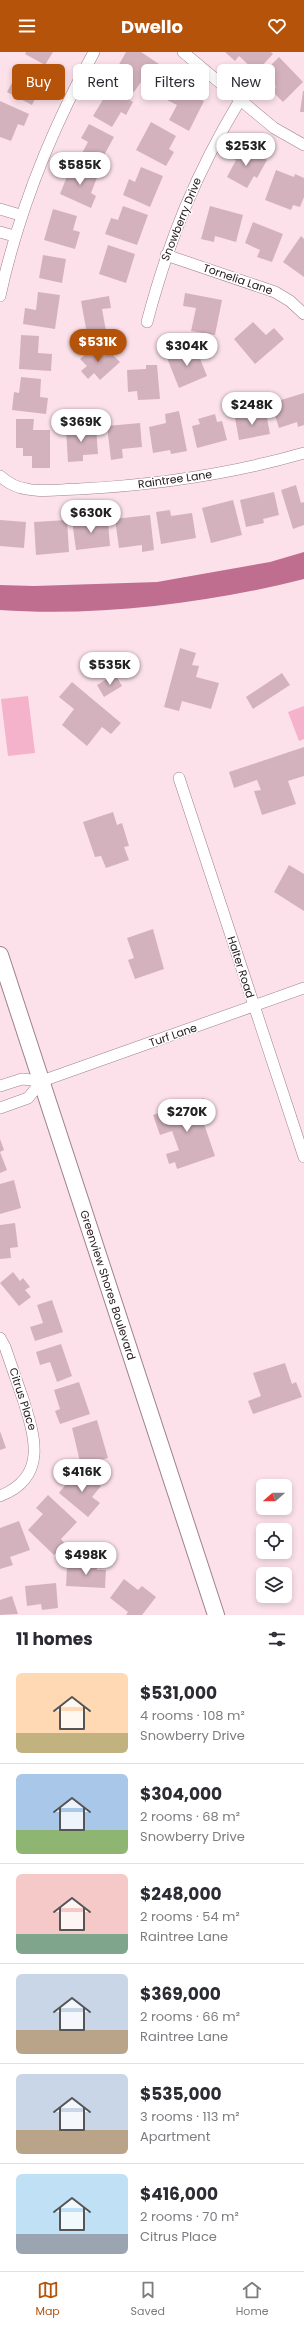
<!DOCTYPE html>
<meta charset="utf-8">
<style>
:root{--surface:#fff;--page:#f7f7f7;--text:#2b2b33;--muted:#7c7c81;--line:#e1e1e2;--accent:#b45309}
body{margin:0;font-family:Poppins,sans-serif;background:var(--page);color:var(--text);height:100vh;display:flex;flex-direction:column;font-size:15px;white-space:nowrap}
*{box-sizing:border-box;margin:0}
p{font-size:13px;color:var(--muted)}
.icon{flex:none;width:22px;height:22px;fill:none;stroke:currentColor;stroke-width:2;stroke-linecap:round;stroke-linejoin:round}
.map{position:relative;height:1563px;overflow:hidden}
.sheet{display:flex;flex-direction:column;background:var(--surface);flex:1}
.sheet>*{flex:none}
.hud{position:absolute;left:12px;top:12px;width:280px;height:36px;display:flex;gap:8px}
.needle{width:26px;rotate:250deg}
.tools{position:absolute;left:256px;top:1427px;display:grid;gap:8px}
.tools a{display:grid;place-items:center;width:36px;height:36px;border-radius:6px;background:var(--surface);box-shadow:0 2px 6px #0003;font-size:20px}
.price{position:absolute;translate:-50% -34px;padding:0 9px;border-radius:14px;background:#fff;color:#222;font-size:13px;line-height:26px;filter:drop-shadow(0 1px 2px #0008)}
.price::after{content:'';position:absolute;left:50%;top:24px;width:12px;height:9px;margin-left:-6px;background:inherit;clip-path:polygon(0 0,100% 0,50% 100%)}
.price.on{background:var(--accent);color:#fff}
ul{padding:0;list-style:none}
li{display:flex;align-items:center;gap:12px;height:100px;padding:0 16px}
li+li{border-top:1px solid var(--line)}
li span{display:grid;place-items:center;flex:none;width:112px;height:80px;border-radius:6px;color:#555}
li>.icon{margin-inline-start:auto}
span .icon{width:48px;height:48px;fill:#fffc;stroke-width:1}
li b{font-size:17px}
h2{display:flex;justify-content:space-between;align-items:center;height:48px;padding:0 16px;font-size:17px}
.tag{padding:0 14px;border-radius:6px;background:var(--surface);box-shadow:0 2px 6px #0003;font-size:14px;line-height:36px}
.tag.on{background:var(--accent);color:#fff}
header{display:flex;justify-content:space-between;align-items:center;height:52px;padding:0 16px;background:var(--accent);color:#fff;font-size:18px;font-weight:700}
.tab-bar{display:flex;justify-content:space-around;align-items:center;height:56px;border-top:1px solid var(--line);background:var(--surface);font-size:11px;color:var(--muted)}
.tab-bar a{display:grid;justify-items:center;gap:2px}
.tab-bar .on{color:var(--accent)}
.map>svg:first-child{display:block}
.green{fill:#f5b2cb}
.water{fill:#c06e8f}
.building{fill:#d3b2be}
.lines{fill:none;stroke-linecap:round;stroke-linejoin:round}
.street-casing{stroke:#9f818c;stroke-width:12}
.secondary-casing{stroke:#9f818c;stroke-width:18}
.street{stroke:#fff;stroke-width:11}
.secondary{stroke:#fff;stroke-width:16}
.labels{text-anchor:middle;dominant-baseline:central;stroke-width:3;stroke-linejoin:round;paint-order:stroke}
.street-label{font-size:11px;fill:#24181c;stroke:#fff}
</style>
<header><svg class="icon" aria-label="menu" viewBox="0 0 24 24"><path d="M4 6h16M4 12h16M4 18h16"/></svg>Dwello<svg class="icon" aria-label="heart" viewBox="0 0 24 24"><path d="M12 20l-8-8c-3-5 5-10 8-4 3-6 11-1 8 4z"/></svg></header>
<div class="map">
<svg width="304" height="1563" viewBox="0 0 304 1563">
<rect width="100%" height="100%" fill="#fce1ea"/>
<g class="green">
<path d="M 28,644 L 35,701 L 8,704 L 1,647 Z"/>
<path d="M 304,654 L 304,687 L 299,689 L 288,660 Z"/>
</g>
<path class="water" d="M 304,500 L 304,527 C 210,551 97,565 0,558 L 0,533 L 34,534 L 157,530 L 270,510 Z"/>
<g class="building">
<path d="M 26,0 L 53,0 L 45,13 L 25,2 Z"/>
<path d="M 126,0 L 141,0 L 159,12 L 147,30 L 143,27 L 134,40 L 112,25 Z"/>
<path d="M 225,0 L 271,0 L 273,2 L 256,20 L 239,4 L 235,9 Z"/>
<path d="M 279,5 L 303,30 L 283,50 L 272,39 L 276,35 L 263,21 Z"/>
<path d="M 26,15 L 46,25 L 32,53 L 7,40 L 14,27 L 19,29 Z"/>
<path d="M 174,34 L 204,49 L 189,79 L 169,68 L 177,53 L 167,48 Z"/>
<path d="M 110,36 L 133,50 L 126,63 L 121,60 L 112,75 L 93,64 Z"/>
<path d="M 303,39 L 304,39 L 304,60 L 300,60 Z"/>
<path d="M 0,49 L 29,62 L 24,74 L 18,72 L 11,89 L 0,85 Z"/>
<path d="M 151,70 L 176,84 L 169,97 L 174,100 L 166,114 L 136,98 Z"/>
<path d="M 89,72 L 114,85 L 98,114 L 80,105 L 88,90 L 81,86 Z"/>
<path d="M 240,93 L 267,108 L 257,126 L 254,124 L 247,136 L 227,125 L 236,108 L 233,107 Z"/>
<path d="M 72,112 L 98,123 L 91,141 L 96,144 L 91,156 L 60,142 Z"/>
<path d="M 141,115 L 163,124 L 150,155 L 123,143 L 129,127 L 135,130 Z"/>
<path d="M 276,118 L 294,125 L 295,122 L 304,126 L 304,145 L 300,155 L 293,153 L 291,158 L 265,148 Z"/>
<path d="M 123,154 L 148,163 L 137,193 L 105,182 L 111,166 L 118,168 Z"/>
<path d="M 210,154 L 243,163 L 236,190 L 215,184 L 214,190 L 201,187 Z"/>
<path d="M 53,157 L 77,164 L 73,178 L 80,180 L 75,197 L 44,188 Z"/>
<path d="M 253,170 L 283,182 L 272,210 L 257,205 L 260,198 L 245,191 Z"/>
<path d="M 301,184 L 304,187 L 304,225 L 283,210 Z"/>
<path d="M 108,193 L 135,202 L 126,231 L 99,222 Z"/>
<path d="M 43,203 L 66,207 L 62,231 L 39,226 Z"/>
<path d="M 38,240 L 60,243 L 55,277 L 23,272 L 25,256 L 36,258 Z"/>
<path d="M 185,241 L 222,248 L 215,283 L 191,279 L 196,256 L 183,254 Z"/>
<path d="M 109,244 L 111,256 L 102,257 L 106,279 L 87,282 L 81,249 Z"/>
<path d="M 253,270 L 266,283 L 274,276 L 284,287 L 255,312 L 234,287 Z"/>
<path d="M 21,283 L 39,284 L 38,301 L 52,302 L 51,319 L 19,317 Z"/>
<path d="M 194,292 L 207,324 L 179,336 L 167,306 L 178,301 L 181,307 L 187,305 L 184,296 Z"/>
<path d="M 95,294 L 104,304 L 110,300 L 120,310 L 100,328 L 94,321 L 88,327 L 81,319 L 87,314 L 80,307 Z"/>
<path d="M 146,313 L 157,313 L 160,347 L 138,348 L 137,339 L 128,340 L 127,318 L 146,317 Z"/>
<path d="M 21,325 L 41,327 L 40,345 L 48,346 L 46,362 L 12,358 L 14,340 L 19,341 Z"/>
<path d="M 304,341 L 304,373 L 298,375 L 297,370 L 279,376 L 271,351 Z"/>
<path d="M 179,359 L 187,399 L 171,402 L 170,398 L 153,401 L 149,375 L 166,371 L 165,362 Z"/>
<path d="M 266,361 L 270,382 L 239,388 L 235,366 Z"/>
<path d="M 215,362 L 217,370 L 222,369 L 227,388 L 197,396 L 192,374 L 200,372 L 198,367 Z"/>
<path d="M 16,367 L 34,367 L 33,378 L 50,378 L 50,416 L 32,416 L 32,404 L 23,404 L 23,396 L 16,396 Z"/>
<path d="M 140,371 L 142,395 L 122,397 L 123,406 L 111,408 L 107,374 Z"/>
<path d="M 96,375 L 98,402 L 83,403 L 83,409 L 68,410 L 66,377 Z"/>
<path d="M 296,433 L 301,451 L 304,450 L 304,473 L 293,477 L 281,438 Z"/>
<path d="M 274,440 L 279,463 L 263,467 L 264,471 L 246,475 L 240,448 Z"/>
<path d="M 233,448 L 242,483 L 211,491 L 202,456 Z"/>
<path d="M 170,458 L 171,464 L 192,461 L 196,486 L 161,492 L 156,460 Z"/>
<path d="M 150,463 L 154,498 L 142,500 L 142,493 L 119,496 L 115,467 Z"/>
<path d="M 88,466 L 88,472 L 108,470 L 110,494 L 76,498 L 72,468 Z"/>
<path d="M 0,468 L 26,470 L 24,496 L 0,494 Z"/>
<path d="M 67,468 L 69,500 L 36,503 L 34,470 Z"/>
<path d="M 180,596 L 196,601 L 192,613 L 199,614 L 196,625 L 219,631 L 211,657 L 182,649 L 179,659 L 164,655 Z"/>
<path d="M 282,621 L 290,633 L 253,657 L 246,645 Z"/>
<path d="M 115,622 L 122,634 L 104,645 L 97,633 Z"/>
<path d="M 72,630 L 121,671 L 111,682 L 102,675 L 87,694 L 62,673 L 74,657 L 59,645 Z"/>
<path d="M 304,695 L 304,724 L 288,729 L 296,752 L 262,763 L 254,739 L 261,738 L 257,728 L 234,736 L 229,720 Z"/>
<path d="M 113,760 L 117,773 L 122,771 L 129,794 L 124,795 L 129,808 L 106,816 L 101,804 L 95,805 L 83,770 Z"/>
<path d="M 289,813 L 304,822 L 304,859 L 274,840 Z"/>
<path d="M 153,877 L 164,917 L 135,927 L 128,908 L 134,906 L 127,886 Z"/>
<path d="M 204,1046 L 209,1062 L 203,1064 L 204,1072 L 215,1104 L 177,1117 L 175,1110 L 169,1112 L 166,1102 L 179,1098 L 172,1079 L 160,1083 L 153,1063 Z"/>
<path d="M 0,1087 L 4,1098 L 0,1100 L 7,1118 L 0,1121 Z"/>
<path d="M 14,1128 L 21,1156 L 0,1162 L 0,1132 Z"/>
<path d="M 15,1171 L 18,1195 L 10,1196 L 11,1206 L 0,1207 L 0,1173 Z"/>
<path d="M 13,1220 L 20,1229 L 23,1226 L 30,1235 L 25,1238 L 31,1245 L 19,1254 L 0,1231 Z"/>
<path d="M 52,1248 L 63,1280 L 35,1289 L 30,1275 L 43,1271 L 37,1253 Z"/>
<path d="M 61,1292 L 72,1324 L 57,1330 L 50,1310 L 40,1313 L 36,1300 Z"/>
<path d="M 285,1311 L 292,1332 L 296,1330 L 302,1345 L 253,1362 L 248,1349 L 261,1344 L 253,1321 Z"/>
<path d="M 79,1330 L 90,1362 L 60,1372 L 55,1359 L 60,1357 L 54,1338 Z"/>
<path d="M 97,1368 L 108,1406 L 81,1414 L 72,1376 Z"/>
<path d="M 0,1379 L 6,1396 L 0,1398 Z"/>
<path d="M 82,1419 L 101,1434 L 92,1445 L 100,1451 L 88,1465 L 59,1441 L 69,1428 L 72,1431 Z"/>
<path d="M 48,1443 L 77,1470 L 61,1487 L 65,1492 L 54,1503 L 28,1478 L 43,1462 L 36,1456 Z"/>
<path d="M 19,1469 L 30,1498 L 10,1505 L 13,1513 L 0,1517 L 0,1476 Z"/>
<path d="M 82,1510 L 97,1511 L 97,1518 L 106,1518 L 105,1536 L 66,1534 L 67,1515 L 82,1515 Z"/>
<path d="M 124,1527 L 138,1538 L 142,1534 L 156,1545 L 142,1563 L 126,1563 L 128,1560 L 110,1546 Z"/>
<path d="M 56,1531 L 58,1556 L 42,1558 L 41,1552 L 27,1554 L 25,1534 Z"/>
<path d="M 12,1544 L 18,1562 L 0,1563 L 0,1548 Z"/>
</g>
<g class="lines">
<g class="street-casing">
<g id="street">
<path d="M 183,0 L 274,76 L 304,93"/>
<path d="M 0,157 L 20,163"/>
<path d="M 0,180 L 14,184"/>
<path d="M 166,203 L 275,240 L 290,249 L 304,262"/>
<path d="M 0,244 C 19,157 51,78 94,0"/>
<path d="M 147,270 C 169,187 196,121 240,48"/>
<path d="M 0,424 C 8,431 17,436 27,437 C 43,441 62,437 79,437 C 154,433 231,422 304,401"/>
<path d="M 179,726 L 304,1105"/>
<path d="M 0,1034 L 22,1027 L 42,1029 L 304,936"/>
<path d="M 0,1056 L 28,1046 L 42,1029"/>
<path d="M 0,1286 L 5,1295 C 11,1312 17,1330 23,1347 C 35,1385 48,1425 0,1444"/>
</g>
</g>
<g class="secondary-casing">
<path id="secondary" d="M 0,903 L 216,1563"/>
</g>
<use href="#street" class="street"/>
<use href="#secondary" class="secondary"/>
</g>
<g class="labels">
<g class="street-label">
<text transform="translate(181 167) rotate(-68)">Snowberry Drive</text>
<text transform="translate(238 227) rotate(19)">Tornelia Lane</text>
<text transform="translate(175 427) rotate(-8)">Raintree Lane</text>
<text transform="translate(241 915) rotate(72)">Halter Road</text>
<text transform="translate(173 983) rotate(-19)">Turf Lane</text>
<text transform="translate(108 1233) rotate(72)">Greenview Shores Boulevard</text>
<text transform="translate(23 1347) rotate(72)">Citrus Place</text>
</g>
</g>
</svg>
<div class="tools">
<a><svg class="needle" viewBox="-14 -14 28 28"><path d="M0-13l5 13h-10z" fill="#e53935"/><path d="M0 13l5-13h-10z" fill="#7c7c81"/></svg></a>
<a><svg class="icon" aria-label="locate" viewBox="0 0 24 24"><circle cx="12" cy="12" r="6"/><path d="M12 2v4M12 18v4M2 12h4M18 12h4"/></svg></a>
<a><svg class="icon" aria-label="layers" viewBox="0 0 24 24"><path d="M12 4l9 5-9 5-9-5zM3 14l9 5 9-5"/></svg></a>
</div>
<b class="price" style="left:246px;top:115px">$253K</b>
<b class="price" style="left:80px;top:134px">$585K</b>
<b class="price on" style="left:98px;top:311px">$531K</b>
<b class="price" style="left:187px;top:315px">$304K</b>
<b class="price" style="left:252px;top:374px">$248K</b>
<b class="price" style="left:81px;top:391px">$369K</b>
<b class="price" style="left:91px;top:482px">$630K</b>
<b class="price" style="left:110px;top:634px">$535K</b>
<b class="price" style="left:187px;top:1081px">$270K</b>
<b class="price" style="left:82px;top:1441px">$416K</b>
<b class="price" style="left:86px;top:1524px">$498K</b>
<div class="hud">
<a class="tag on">Buy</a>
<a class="tag">Rent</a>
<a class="tag">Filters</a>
<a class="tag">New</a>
</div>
</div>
<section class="sheet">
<h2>11 homes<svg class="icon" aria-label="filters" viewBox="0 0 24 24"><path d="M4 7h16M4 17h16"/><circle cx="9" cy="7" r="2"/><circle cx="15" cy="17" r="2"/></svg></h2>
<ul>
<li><span style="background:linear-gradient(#ffd9b3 75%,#c2b280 0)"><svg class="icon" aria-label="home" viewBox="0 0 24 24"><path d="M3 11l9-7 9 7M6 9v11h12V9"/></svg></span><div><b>$531,000</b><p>4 rooms · 108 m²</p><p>Snowberry Drive</p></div></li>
<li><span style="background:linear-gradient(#a9c7e8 70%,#8fb573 0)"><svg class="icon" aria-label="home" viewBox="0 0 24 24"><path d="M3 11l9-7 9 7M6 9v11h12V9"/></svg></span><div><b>$304,000</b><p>2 rooms · 68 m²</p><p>Snowberry Drive</p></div></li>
<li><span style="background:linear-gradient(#f6c9c9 75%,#7fa58c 0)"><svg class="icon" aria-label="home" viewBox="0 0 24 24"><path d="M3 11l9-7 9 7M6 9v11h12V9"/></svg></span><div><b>$248,000</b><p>2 rooms · 54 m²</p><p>Raintree Lane</p></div></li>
<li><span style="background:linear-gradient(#c9d6e8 70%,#b9a48a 0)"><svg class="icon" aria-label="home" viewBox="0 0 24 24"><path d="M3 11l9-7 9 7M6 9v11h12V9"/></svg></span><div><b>$369,000</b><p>2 rooms · 66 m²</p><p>Raintree Lane</p></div></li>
<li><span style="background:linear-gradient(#c9d6e8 70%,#b9a48a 0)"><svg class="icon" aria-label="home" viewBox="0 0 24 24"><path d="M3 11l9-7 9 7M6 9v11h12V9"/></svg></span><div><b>$535,000</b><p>3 rooms · 113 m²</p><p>Apartment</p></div></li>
<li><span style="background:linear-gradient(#bfe0f5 75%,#9aa5b1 0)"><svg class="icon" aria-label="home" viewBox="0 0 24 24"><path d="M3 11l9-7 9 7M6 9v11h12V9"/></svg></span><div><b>$416,000</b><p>2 rooms · 70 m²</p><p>Citrus Place</p></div></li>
</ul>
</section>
<nav class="tab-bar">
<a class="on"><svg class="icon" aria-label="map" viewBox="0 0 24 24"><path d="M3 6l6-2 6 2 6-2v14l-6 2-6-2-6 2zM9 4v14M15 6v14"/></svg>Map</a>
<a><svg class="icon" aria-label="saved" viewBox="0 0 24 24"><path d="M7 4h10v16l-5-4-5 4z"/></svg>Saved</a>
<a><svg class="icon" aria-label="home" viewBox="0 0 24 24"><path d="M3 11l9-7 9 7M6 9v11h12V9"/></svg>Home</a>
</nav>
